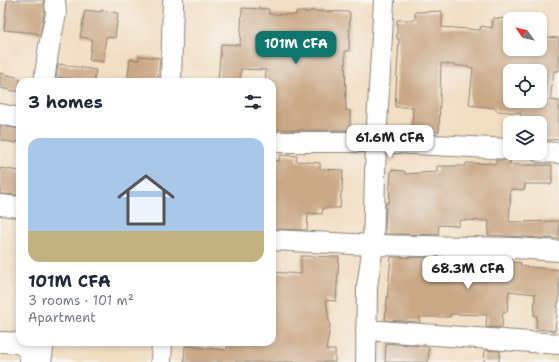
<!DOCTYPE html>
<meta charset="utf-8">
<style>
:root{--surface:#fff;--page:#f2f2f3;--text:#1f2937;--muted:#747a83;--accent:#0f766e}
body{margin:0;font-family:"Shantell Sans",sans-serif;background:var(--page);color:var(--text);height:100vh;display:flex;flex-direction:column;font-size:15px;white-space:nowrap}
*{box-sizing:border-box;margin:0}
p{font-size:13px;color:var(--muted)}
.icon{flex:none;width:22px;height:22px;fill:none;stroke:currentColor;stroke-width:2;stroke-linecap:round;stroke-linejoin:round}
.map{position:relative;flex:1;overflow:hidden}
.sheet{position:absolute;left:16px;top:78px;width:260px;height:268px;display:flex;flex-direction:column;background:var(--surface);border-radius:12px;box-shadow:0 2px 6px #0003}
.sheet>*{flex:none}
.needle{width:26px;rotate:304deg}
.controls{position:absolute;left:503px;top:12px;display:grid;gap:8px}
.controls a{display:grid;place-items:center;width:44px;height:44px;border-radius:8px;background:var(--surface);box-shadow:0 2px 6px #0003;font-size:20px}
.price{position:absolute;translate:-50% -34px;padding:0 9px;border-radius:8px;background:#fff;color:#222;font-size:13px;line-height:26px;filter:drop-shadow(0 1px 2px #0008)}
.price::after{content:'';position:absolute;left:50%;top:24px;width:12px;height:9px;margin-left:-6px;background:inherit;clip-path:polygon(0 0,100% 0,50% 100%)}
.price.active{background:var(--accent);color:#fff}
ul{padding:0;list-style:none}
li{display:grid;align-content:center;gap:8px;height:212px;padding:0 12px}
li span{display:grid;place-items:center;height:124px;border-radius:12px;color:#555}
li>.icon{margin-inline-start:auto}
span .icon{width:72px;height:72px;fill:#fffc;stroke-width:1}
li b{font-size:17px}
h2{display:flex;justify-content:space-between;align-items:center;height:48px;padding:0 12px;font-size:17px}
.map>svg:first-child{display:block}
.building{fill:#caa886;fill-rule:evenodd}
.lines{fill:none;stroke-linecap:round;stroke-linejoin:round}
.minor-casing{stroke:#8e8477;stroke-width:22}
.minor{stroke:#fff;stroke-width:20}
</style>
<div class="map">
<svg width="559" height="362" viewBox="0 0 559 362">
<rect width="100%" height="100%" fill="#f6f6f2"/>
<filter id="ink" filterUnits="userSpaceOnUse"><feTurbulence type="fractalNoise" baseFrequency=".025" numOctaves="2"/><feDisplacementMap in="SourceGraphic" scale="8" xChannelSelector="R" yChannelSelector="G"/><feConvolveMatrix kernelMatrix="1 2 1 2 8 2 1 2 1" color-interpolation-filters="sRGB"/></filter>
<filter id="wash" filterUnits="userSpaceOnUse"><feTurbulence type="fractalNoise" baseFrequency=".012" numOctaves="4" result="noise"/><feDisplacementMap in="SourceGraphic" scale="16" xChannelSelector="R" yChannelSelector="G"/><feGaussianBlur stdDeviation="0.9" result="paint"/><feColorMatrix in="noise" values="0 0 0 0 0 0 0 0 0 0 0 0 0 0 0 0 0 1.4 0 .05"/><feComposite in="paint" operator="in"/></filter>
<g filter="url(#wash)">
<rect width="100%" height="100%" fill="#f2dec3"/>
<g id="blocks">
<g class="building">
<path d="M 7,0 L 44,0 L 44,13 L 40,35 L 36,33 L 4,30 Z"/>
<path d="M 242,8 L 269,9 L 269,14 L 296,15 L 296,12 L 310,12 L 310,11 L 350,12 L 349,51 L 345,51 L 346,110 L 350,111 L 350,130 L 298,130 L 272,129 L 272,82 L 265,82 L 266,70 L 241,69 L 240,82 L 218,82 L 221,44 L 240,45 Z"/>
<path d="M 85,10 L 101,12 L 101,10 L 118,13 L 115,38 L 106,37 L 103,62 L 89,60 L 92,39 L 80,37 Z"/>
<path d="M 442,11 L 442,27 L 480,30 L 481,26 L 492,28 L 493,18 L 508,19 L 507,46 L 510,46 L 510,49 L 543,49 L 544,37 L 559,38 L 559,71 L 554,71 L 550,100 L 559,101 L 559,139 L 540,141 L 540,123 L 520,123 L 521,113 L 496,111 L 496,108 L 469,105 L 473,68 L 441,63 L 439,132 L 412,130 L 413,107 L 395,107 L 399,39 L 397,39 L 397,20 L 415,20 L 415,12 ZM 510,71 L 540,71 L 540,101 L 510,101 Z"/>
<path d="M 139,56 L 160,58 L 158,82 L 127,82 L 130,59 L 139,60 Z"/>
<path d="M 58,64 L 96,70 L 94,82 L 56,77 Z"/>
<path d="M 0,73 L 20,78 L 20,92 L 0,88 Z"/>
<path d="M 0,126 L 20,129 L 17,143 L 0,140 Z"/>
<path d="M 280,155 L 297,156 L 296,161 L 320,163 L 320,169 L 343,170 L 342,192 L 341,192 L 340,208 L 323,208 L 322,214 L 308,213 L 307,230 L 272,229 L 272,160 L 279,161 Z"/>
<path d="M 496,160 L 510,160 L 510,165 L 552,165 L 552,184 L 525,184 L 524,190 L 511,189 L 509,222 L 559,221 L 559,239 L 488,235 L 489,221 L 459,220 L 459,226 L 439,225 L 438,235 L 385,234 L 386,203 L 389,202 L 391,170 L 405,171 L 405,174 L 437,172 L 437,166 L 466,166 L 466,163 L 496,164 Z"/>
<path d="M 0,168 L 20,171 L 20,195 L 0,194 Z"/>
<path d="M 301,256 L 339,257 L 336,301 L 326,300 L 330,327 L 326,350 L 335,350 L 335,362 L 184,362 L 185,346 L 227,350 L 228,342 L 272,342 L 272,272 L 301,274 Z"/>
<path d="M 391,257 L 453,258 L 453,262 L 505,261 L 521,263 L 521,266 L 559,270 L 559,302 L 558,302 L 555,331 L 536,329 L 537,316 L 534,316 L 535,294 L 509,291 L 507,312 L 503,312 L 502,328 L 486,327 L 487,315 L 450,314 L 450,317 L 420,317 L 420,322 L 385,320 Z"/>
<path d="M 386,343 L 429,347 L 428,362 L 385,362 Z"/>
<path d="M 485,350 L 500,351 L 499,362 L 484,362 Z"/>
</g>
</g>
</g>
<g filter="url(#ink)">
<use href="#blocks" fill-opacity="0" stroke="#8e8477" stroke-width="1"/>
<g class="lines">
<g class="minor-casing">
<g id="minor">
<path d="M 44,82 L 49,46 L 56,14 L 55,0"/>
<path d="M 171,82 L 173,0"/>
<path d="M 0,114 L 20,118"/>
<path d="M 272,142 L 376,142 L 510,149"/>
<path d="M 540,152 L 559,153"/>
<path d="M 0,205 L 20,207"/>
<path d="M 272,240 L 373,245 L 516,248 L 559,251"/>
<path d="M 366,330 L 559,344"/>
<path d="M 0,342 C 15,342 31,342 30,362"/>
<path d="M 41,362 L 44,342"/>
<path d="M 161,362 L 162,342"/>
<path d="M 366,362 L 367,287 L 373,245 L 376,142 L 384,0"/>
</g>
</g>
<use href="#minor" class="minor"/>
</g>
</g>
</svg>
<div class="controls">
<a><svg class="needle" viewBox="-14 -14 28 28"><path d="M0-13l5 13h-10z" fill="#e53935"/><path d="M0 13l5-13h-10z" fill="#747a83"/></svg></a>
<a><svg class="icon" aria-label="locate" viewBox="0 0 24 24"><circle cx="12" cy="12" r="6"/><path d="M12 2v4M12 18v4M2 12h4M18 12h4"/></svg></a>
<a><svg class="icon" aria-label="layers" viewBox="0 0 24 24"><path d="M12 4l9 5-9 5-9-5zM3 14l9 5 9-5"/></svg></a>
</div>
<b class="price active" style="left:296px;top:65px">101M CFA</b>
<b class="price" style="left:390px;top:159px">61.6M CFA</b>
<b class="price" style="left:468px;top:290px">68.3M CFA</b>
<section class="sheet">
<h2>3 homes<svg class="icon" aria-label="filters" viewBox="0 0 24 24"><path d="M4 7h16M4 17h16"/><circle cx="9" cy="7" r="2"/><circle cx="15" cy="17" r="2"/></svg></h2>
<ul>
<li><span style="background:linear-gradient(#a9c7e8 75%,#c2b280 0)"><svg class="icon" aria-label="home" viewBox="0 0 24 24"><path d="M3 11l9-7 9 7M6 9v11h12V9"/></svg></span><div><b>101M CFA</b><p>3 rooms · 101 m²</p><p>Apartment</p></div></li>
</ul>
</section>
</div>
